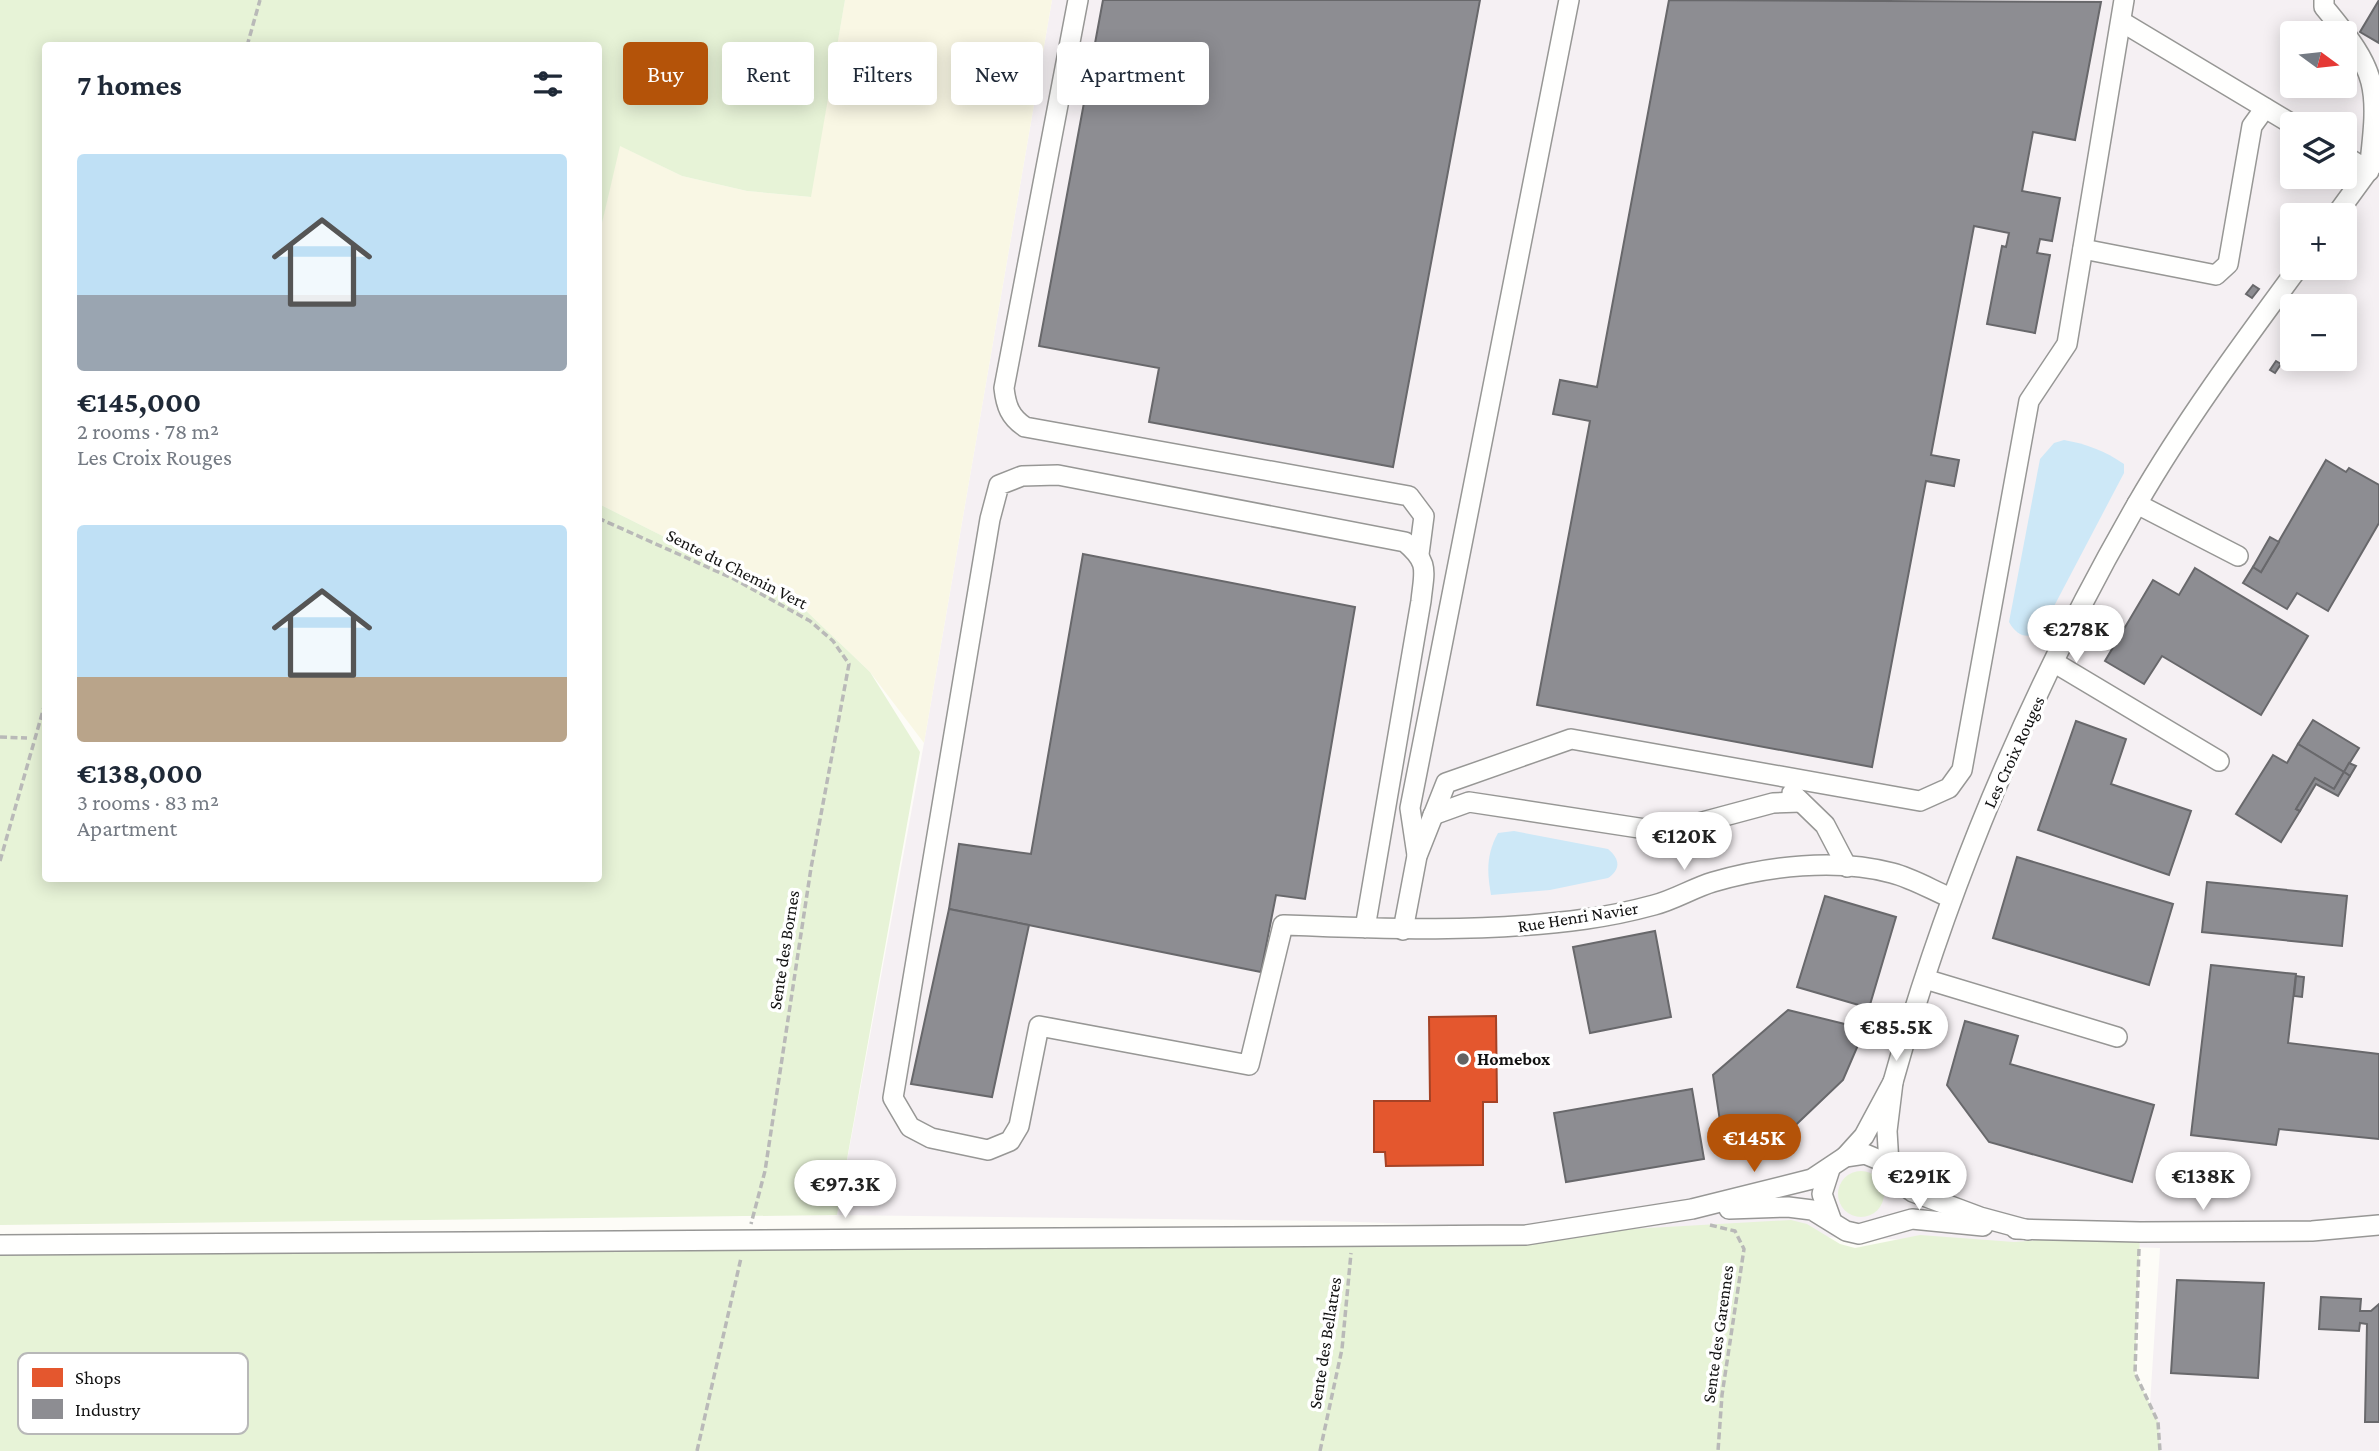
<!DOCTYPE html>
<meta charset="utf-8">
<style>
:root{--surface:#fff;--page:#f6f6f7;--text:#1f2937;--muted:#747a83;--accent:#b45309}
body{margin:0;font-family:"Crimson Pro",serif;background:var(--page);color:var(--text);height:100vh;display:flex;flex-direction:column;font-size:26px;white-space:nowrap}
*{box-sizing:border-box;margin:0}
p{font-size:23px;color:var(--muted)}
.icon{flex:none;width:38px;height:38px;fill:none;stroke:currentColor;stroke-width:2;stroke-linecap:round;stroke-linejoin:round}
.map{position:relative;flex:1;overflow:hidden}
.panel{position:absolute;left:42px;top:42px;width:560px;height:840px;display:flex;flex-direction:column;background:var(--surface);border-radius:7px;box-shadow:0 4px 18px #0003}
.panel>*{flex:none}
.banner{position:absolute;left:623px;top:42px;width:665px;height:63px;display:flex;gap:14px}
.needle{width:46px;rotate:105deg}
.fabs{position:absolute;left:2280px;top:21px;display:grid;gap:14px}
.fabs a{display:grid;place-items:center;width:77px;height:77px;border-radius:7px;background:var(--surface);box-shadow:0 4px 18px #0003;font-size:35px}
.price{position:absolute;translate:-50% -60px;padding:0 16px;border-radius:24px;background:#fff;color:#222;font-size:23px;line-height:46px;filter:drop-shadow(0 2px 4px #0008)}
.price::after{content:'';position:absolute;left:50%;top:42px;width:21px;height:16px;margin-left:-10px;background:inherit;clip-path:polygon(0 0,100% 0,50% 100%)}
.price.selected{background:var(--accent);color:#fff}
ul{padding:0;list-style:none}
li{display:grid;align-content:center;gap:14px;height:371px;padding:0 35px}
li span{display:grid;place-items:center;height:217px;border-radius:7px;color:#555}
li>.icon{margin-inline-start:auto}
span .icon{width:126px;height:126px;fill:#fffc;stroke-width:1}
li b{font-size:30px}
h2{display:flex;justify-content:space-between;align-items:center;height:84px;padding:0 35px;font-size:30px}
.pill{padding:0 24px;border-radius:7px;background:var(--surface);box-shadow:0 4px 18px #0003;font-size:24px;line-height:63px}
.pill.selected{background:var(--accent);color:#fff}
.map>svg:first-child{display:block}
.industrial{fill:#f5f0f3;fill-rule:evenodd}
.farmland{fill:#f9f7e4}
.green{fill:#e7f3d7}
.water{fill:#cde8f7}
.shops{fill:#e4572e;stroke:#a54225;stroke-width:2}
.industry{fill:#8d8d92;stroke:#68686b;stroke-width:2}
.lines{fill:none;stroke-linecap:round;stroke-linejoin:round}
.minor-casing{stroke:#979795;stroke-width:22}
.path{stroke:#b9b9b8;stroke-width:3.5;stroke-dasharray:7 3.5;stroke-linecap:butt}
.minor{stroke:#fffffe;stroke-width:19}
.poi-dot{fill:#646362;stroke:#fff;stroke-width:2.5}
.labels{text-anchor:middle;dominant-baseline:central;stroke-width:7;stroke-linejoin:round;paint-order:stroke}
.street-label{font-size:18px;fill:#111;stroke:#fff}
.poi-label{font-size:18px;font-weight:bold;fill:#111;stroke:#fff;text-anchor:start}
.key{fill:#fff;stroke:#b8b8b8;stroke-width:2}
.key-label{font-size:19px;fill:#111}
</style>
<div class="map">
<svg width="2379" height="1451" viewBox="0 0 2379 1451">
<rect width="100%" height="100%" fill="#fdfcf7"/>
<path class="industrial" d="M 1052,0 L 2379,0 L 2379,1451 L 2147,1451 L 2160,1248 L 1327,1221 L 837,1215 L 924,743 ZM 2292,33 L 2345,33 L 2345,86 L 2292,86 ZM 2292,124 L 2345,124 L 2345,177 L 2292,177 ZM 2292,215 L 2345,215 L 2345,268 L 2292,268 ZM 2292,306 L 2345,306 L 2345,359 L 2292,359 Z"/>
<path class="farmland" d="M 845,0 L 1052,0 L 924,743 L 870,672 L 800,605 L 599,504 L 599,236 L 619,145 L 682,176 L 747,191 L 810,197 Z"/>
<g class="green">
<path d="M 0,0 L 845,0 L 811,197 L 747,191 L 682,176 L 620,146 L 599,236 L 598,46 L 46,46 L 46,878 L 598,878 L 599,504 L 800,605 L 870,672 L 920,752 L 837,1215 L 0,1225 Z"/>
<circle cx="1861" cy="1194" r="23"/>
<path d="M 1791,1220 L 1807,1224 L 1840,1244 L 1855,1248 L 1920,1235 L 2014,1242 L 2140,1232 L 2135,1373 L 2158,1422 L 2160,1451 L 0,1451 L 0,1245 L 1526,1235 Z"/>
</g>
<g class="water">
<path d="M 2064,440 C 2087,444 2105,451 2124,464 L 2124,473 L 2041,631 C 2027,640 2017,636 2009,622 L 2040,459 L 2054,443 Z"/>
<path d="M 1514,831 L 1608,849 C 1620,859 1621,869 1608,878 L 1550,890 L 1491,895 C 1487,872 1486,855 1498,833 Z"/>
</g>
<path class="shops" d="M 1496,1016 L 1497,1102 L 1483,1102 L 1483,1165 L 1386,1166 L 1385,1152 L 1374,1152 L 1374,1101 L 1430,1101 L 1429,1017 Z"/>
<g class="industry">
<path d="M 1103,0 L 1480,0 L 1393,467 L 1149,422 L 1159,368 L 1039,346 Z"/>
<path d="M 1669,0 L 2101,2 L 2075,140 L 2033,132 L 2022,191 L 2060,198 L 2052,241 L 2040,239 L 2037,253 L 2050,255 L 2035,333 L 1987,324 L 2002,246 L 2006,247 L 2009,233 L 1974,226 L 1931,455 L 1959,460 L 1954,486 L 1926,481 L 1872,767 L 1537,705 L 1590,421 L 1553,414 L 1560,380 L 1597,387 Z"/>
<path d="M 2379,0 L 2379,43 L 2360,32 Z"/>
<path d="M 2253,285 L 2259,289 L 2252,298 L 2246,294 Z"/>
<path d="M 2276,361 L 2281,364 L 2275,373 L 2270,370 Z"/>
<path d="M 2326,460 L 2346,472 L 2349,468 L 2379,485 L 2379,523 L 2328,611 L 2297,593 L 2287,609 L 2243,583 L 2253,567 L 2261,572 Z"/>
<path d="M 2270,537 L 2279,542 L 2261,572 L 2253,567 Z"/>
<path d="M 1083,554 L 1355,607 L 1305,899 L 1276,895 L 1261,972 L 949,909 L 959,844 L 1031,854 Z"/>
<path d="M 2195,568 L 2308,636 L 2261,715 L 2162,656 L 2144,684 L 2105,661 L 2153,580 L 2179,595 Z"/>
<path d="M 2313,720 L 2359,748 L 2344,772 L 2298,744 Z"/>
<path d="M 2076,721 L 2126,739 L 2111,784 L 2191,811 L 2169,875 L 2038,830 Z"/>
<path d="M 2298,744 L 2344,772 L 2334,789 L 2315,778 L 2296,809 L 2300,811 L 2281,842 L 2236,814 L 2273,755 L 2287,763 Z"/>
<path d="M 2349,763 L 2356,766 L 2350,776 L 2344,772 Z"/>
<path d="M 2344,772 L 2350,776 L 2338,796 L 2316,784 L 2300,811 L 2296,809 L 2315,778 L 2334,789 Z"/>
<path d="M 2017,857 L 2173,904 L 2149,985 L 1993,938 Z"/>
<path d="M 2207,882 L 2347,896 L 2342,946 L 2202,932 Z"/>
<path d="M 1825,896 L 1896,917 L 1869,1008 L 1797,987 Z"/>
<path d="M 949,909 L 1029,925 L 992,1097 L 911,1084 Z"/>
<path d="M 1655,931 L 1671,1017 L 1590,1033 L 1573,947 Z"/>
<path d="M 2211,965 L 2296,974 L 2288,1043 L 2379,1054 L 2379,1139 L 2279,1129 L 2276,1145 L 2191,1135 Z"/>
<path d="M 2296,976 L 2304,977 L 2302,997 L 2294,996 Z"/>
<path d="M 1788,1010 L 1865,1029 L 1843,1080 L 1781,1139 L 1725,1154 L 1713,1075 Z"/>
<path d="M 1965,1021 L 2018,1036 L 2010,1064 L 2154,1105 L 2132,1182 L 1989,1142 L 1947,1085 Z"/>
<path d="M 1692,1089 L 1704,1159 L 1566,1182 L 1554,1113 Z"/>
<path d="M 2177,1280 L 2264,1283 L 2258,1378 L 2171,1373 Z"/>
<path d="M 2321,1297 L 2361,1299 L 2360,1311 L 2371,1311 L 2379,1304 L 2379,1422 L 2365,1422 L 2367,1324 L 2360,1323 L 2359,1331 L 2319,1329 Z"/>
</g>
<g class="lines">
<g class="minor-casing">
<g id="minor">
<path d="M 1078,0 L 1004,388 C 1006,406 1010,417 1025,427 L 1409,496 L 1424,516 L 1419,554"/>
<path d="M 2324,0 L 2324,7 C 2379,73 2379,86 2369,171 L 2345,156"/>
<path d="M 2122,22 L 2292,124"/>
<path d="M 2336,215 L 2371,167"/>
<path d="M 2083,249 L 2216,275 L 2228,264 L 2252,126 L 2265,108"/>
<path d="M 2137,504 L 2238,556"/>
<path d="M 2055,663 L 2219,761"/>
<path d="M 1792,793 L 1825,825 L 1847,867"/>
<path d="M 1433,815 L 1469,802 L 1665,832 L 1773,803 L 1801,802"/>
<path d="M 1417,855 L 1410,808 L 1569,0"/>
<path d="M 1365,928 L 1421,601 C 1424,571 1430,563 1405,542 L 1058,475 L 1022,476 L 999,485 L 990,519 L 893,1098 L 910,1127 L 931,1138 L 988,1150 L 1010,1141 L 1019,1126 L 1039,1026 L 1249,1065 L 1283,925 C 1385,929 1485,933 1586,919 C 1608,916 1632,911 1654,905 C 1674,900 1693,888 1713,882 C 1768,866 1836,858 1892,873 C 1912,878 1932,890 1951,898"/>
<path d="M 1403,930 L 1417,856 L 1446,783 L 1571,739 L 1920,801 L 1949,788 L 1962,770 L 2029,401 L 2067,344 L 2124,0"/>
<path d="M 1925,979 L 2117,1037"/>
<path d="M 1893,1082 C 1949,881 2033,685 2137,504 C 2185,421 2242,344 2298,268"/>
<path d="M 1845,1157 L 1864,1136 L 1893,1082 L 1887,1131 L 1889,1164"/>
<path d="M 1830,1169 L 1822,1194 L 1831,1219"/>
<path d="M 1729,1209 L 1788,1207 L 1812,1210 L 1846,1231 L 1859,1234 L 1912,1219 L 1983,1226"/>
<path d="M 2016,1229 L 2140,1232 L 2312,1231 L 2379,1225"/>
<path d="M 0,1245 L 1526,1235 L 1692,1209 L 1812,1179 L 1845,1157 L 1865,1154 L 1889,1164 L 1903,1185 L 1913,1192 L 1980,1217 L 2028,1230"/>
</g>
</g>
<g class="path">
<path d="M 247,46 L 260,0"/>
<path d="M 598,518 L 734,579 L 810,621 L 833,641 L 849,664 L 811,868 L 765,1171 L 751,1224"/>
<path d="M 0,737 L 27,738"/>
<path d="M 0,861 L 46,700"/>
<path d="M 1710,1225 L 1735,1231 L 1744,1249 L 1722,1395 L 1718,1451"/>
<path d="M 2139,1249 L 2135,1373 L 2158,1422 L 2160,1451"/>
<path d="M 697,1451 L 741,1258"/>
<path d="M 1320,1451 L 1342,1349 L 1351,1253"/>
</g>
<use href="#minor" class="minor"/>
</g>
<circle class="poi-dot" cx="1463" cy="1059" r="7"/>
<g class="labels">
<g class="street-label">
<text transform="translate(737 569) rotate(27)">Sente du Chemin Vert</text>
<text transform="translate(2014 752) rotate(-65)">Les Croix Rouges</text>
<text transform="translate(1578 917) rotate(-9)">Rue Henri Navier</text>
<text transform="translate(784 950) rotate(-81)">Sente des Bornes</text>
<text transform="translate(1718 1334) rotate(-82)">Sente des Garennes</text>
<text transform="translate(1325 1343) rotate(-81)">Sente des Bellatres</text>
</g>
<g class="poi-label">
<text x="1477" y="1059">Homebox</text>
</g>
</g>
<rect x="18" y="1353" width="230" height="81" rx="10" class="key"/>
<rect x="32" y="1368" width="31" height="19" fill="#e4572e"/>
<rect x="32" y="1399" width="31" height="20" fill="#8d8d92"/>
<g class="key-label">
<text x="75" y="1384">Shops</text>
<text x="75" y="1416">Industry</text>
</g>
</svg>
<div class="fabs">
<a><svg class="needle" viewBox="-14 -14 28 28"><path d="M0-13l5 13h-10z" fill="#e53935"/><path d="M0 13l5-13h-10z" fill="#747a83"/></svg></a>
<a><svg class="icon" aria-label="layers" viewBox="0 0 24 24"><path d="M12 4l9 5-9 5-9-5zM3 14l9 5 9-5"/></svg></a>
<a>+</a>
<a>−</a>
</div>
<b class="price" style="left:2076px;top:665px">€278K</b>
<b class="price" style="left:1684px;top:872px">€120K</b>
<b class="price" style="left:1896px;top:1063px">€85.5K</b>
<b class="price selected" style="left:1754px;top:1174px">€145K</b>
<b class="price" style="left:1919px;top:1212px">€291K</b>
<b class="price" style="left:2203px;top:1212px">€138K</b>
<b class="price" style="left:845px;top:1220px">€97.3K</b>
<div class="banner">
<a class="pill selected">Buy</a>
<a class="pill">Rent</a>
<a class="pill">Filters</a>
<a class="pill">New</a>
<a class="pill">Apartment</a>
</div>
<section class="panel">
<h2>7 homes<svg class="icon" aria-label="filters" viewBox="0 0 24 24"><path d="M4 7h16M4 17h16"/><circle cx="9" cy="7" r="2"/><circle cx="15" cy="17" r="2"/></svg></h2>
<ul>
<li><span style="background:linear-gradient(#bfe0f5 65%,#9aa5b1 0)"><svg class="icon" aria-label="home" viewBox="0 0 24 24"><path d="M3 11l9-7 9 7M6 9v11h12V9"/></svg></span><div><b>€145,000</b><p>2 rooms · 78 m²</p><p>Les Croix Rouges</p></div></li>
<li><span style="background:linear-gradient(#bfe0f5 70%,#b9a48a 0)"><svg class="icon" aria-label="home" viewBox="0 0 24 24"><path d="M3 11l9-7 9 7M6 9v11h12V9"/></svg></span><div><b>€138,000</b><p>3 rooms · 83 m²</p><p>Apartment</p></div></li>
</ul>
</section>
</div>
